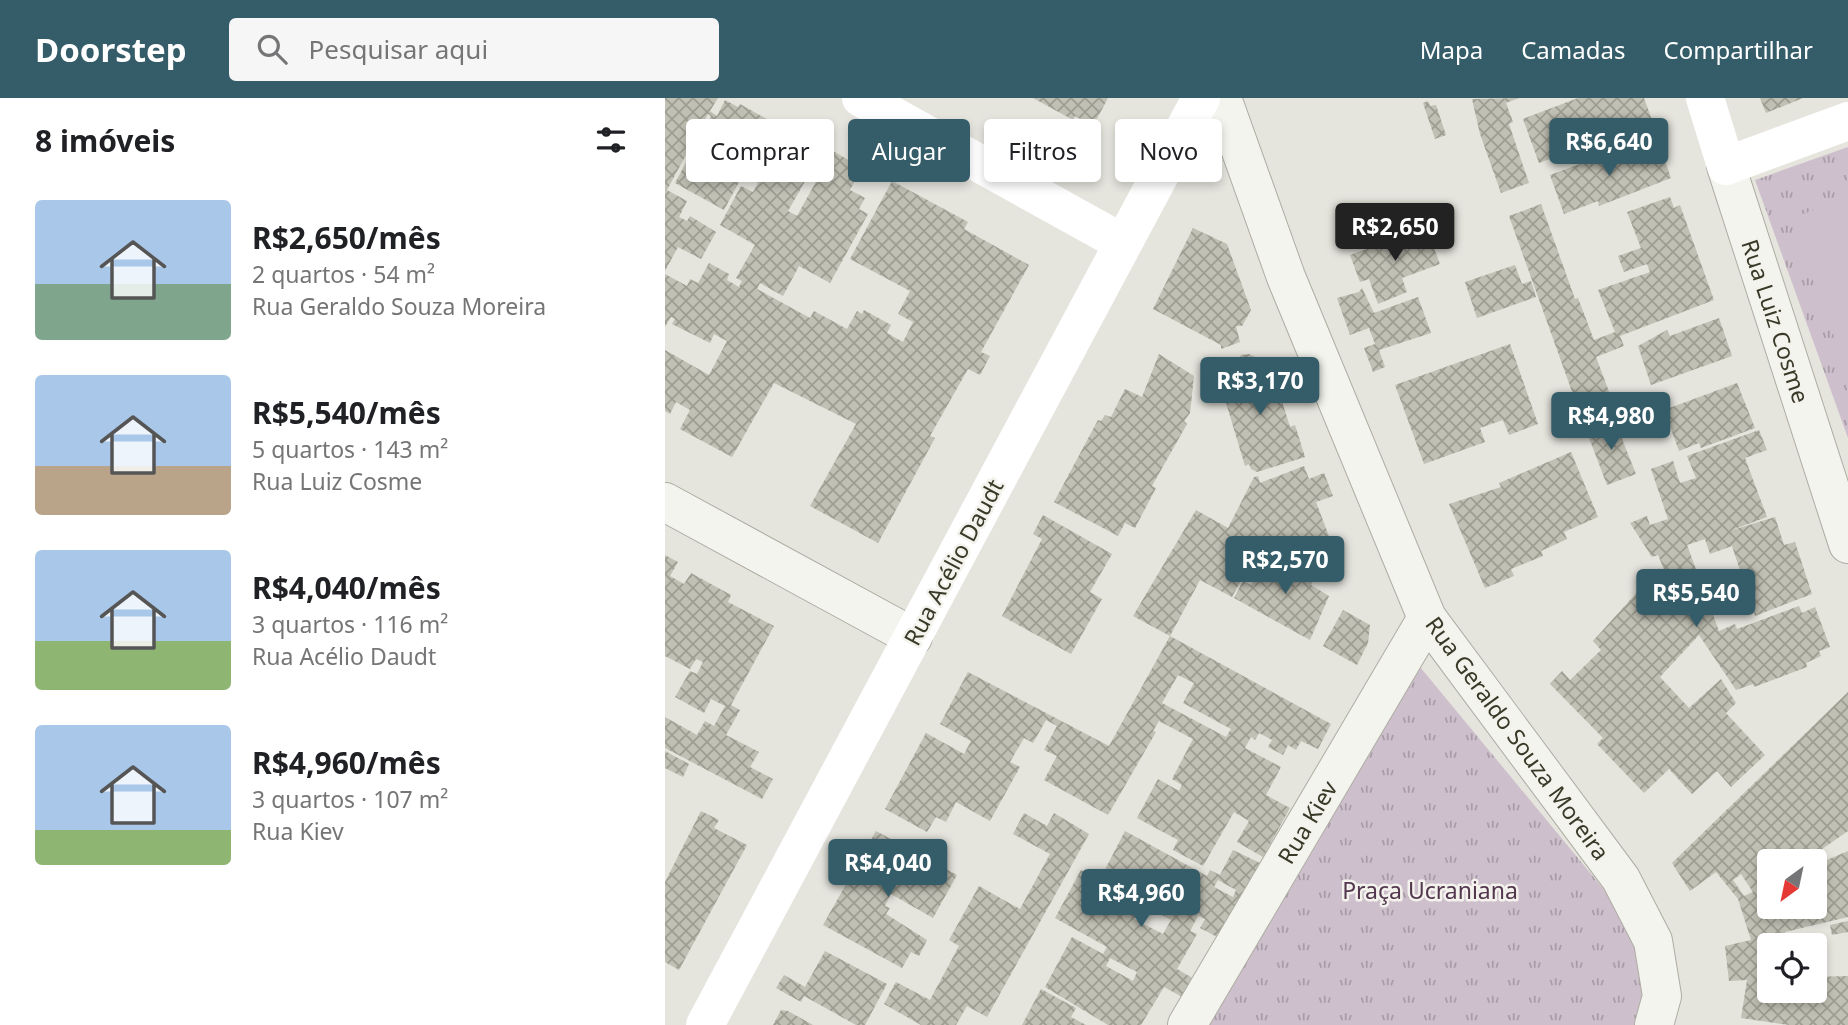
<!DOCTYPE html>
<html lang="pt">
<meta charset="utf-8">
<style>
:root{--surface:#fff;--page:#f6f6f6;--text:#202124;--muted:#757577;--accent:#355d69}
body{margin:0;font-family:"Noto Sans",sans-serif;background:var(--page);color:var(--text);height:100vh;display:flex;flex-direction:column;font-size:26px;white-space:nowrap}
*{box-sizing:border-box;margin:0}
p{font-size:23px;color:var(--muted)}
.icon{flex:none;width:38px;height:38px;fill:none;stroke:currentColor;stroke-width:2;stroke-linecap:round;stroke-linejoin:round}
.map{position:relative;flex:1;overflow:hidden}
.drawer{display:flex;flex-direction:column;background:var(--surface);width:665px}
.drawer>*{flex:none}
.hud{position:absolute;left:21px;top:21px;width:665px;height:63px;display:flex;gap:14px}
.needle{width:46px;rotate:213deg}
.buttons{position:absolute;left:1092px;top:751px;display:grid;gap:14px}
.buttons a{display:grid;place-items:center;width:70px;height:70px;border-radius:7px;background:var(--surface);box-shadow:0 4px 10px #0003;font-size:35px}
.price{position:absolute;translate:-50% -60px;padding:0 16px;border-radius:7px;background:var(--accent);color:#fff;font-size:23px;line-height:46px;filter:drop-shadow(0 2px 4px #0008)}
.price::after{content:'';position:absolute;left:50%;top:42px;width:21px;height:16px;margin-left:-10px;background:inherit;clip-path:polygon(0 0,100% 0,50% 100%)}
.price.active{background:#222;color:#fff}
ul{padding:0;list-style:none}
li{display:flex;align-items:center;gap:21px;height:175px;padding:0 35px}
li span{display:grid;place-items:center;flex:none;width:196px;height:140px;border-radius:7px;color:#555}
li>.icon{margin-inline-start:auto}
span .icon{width:84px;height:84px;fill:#fffc;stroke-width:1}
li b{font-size:30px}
h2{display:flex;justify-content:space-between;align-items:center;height:84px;padding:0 35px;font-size:30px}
.pill{padding:0 24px;border-radius:7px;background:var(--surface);box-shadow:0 4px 10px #0003;font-size:24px;line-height:63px}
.pill.active{background:var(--accent);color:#fff}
header{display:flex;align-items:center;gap:42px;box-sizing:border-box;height:98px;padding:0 35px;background:var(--accent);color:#fff}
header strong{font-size:33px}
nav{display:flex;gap:38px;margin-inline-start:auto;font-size:24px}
.search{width:490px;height:63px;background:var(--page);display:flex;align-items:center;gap:18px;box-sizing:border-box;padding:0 24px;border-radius:7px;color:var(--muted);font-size:26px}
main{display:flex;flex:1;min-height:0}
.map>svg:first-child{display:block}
.park{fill:url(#park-tufts)}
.garden{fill:#cebfcc}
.building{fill:url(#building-cross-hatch);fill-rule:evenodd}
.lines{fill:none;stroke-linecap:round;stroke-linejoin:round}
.street-casing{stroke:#aeada3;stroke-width:40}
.street{stroke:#f4f4ef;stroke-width:38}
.secondary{stroke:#fff;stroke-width:38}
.labels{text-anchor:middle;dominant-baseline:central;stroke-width:5;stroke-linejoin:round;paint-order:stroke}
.street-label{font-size:23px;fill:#393928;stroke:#f3f2ec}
.park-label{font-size:23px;fill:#53374f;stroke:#f3f2ec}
</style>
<header>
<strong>Doorstep</strong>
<div class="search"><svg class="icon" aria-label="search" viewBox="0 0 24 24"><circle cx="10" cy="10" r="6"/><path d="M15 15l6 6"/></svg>Pesquisar aqui</div>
<nav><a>Mapa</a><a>Camadas</a><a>Compartilhar</a></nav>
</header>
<main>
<section class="drawer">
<h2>8 imóveis<svg class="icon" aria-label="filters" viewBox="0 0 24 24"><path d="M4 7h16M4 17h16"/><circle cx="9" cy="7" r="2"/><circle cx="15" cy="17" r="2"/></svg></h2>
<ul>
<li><span style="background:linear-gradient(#a9c7e8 60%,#7fa58c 0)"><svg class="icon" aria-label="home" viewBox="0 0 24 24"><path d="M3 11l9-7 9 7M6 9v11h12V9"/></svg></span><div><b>R$2,650/mês</b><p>2 quartos · 54 m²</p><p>Rua Geraldo Souza Moreira</p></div></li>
<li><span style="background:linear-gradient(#a9c7e8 65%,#b9a48a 0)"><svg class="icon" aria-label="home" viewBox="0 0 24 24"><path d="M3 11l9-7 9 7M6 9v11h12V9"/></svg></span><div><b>R$5,540/mês</b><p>5 quartos · 143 m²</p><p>Rua Luiz Cosme</p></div></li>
<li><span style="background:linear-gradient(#a9c7e8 65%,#8fb573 0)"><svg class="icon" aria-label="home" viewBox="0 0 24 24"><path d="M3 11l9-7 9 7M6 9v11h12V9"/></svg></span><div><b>R$4,040/mês</b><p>3 quartos · 116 m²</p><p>Rua Acélio Daudt</p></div></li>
<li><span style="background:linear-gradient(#a9c7e8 75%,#8fb573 0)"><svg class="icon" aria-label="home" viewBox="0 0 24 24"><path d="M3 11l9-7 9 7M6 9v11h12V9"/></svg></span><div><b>R$4,960/mês</b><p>3 quartos · 107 m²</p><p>Rua Kiev</p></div></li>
</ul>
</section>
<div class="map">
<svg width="1183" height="927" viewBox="0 0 1183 927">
<defs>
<pattern id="park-tufts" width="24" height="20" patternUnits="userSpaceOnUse" patternTransform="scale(1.75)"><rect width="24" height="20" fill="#cebfcc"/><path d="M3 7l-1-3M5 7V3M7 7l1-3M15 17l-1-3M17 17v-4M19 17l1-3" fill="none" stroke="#a89ca6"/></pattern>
<pattern id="building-cross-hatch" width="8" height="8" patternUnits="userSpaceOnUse" patternTransform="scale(1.75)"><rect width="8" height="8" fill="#c1c0b4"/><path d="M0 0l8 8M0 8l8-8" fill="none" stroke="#9e9d92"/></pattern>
</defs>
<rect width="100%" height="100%" fill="#e5e4dd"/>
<g class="park">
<path d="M 1183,49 L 1183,340 L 1090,82 Z"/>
<path d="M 746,558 L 950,805 L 977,859 L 982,897 L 971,927 L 533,927 Z"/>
</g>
<path class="garden" d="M 1183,99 L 1183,276 L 1125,121 Z"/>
<g class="building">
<path d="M 0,0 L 53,0 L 45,13 L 52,18 L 60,2 L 73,9 L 75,6 L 109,25 L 106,31 L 157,54 L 123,113 L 132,118 L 168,53 L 197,70 L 185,92 L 200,100 L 194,111 L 203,116 L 165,185 L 134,168 L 118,198 L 95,185 L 92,191 L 145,220 L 149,213 L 182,231 L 192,213 L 197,216 L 199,212 L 226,227 L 222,235 L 238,244 L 248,224 L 233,216 L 245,193 L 185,161 L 227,83 L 303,124 L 299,131 L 364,167 L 316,254 L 325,258 L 315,277 L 303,271 L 265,338 L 270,340 L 213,445 L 145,408 L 191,326 L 109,285 L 67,359 L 15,331 L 25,312 L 11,304 L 5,316 L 0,313 L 0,252 L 44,277 L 62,243 L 49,236 L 45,245 L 7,226 L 10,221 L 6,219 L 0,229 L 0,176 L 22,188 L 25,181 L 33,185 L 44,165 L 64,176 L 62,182 L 74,189 L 77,183 L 71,180 L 90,147 L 55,127 L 76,88 L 88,94 L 93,85 L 81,79 L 83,74 L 80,73 L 59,112 L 10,85 L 46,18 L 43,16 L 2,92 L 22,103 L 14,119 L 22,123 L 25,118 L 51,134 L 36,161 L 13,149 L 0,173 Z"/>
<path d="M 368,0 L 443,0 L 428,28 L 410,18 L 408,22 Z"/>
<path d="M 854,0 L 841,5 L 848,24 L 844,26 L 864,85 L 836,95 L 815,36 L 807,1 Z"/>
<path d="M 913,0 L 979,0 L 992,36 L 947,53 L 943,40 L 874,65 L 858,21 Z"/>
<path d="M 1095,0 L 1138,0 L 1101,15 Z"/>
<path d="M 763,3 L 765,8 L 771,7 L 781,37 L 770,41 L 758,5 Z"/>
<path d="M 987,44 L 993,62 L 999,60 L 1006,80 L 934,108 L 933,103 L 899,116 L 885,77 L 953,52 L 955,56 Z"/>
<path d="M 1005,99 L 1009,110 L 1015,107 L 1049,202 L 955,238 L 959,248 L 931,259 L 946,299 L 952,297 L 957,313 L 919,327 L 844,118 L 876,106 L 910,201 L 913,200 L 929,242 L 950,234 L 933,192 L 985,174 L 982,166 L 959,174 L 953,158 L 976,150 L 962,114 Z"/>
<path d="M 761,129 L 775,166 L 737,180 L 742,194 L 713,206 L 704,181 L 695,184 L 685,157 Z"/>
<path d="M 528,130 L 562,146 L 586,212 L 577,228 L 571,228 L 575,244 L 556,251 L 556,247 L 488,211 Z"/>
<path d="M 850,167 L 857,186 L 866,183 L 871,199 L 812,220 L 800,184 Z"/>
<path d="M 697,190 L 709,215 L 753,199 L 766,235 L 714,252 L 720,269 L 708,274 L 699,250 L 710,246 L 704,230 L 685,237 L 672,200 L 694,194 Z"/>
<path d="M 1054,220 L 1067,258 L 986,287 L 973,248 L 1002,232 L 1005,238 Z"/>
<path d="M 845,246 L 873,326 L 844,337 L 838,322 L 815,330 L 820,344 L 759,366 L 730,287 Z"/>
<path d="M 494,256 L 529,278 L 525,315 L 519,323 L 522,326 L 487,388 L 491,390 L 470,430 L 460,425 L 453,438 L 389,404 L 433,322 L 436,323 L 440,317 L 446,319 L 460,291 L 477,299 Z"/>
<path d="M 584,256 L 592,260 L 599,274 L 607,271 L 625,329 L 630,327 L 640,359 L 592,374 L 586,371 L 584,366 L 580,368 L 559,298 L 559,275 L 573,271 L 571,265 L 576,257 Z"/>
<path d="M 1072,285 L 1090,330 L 1036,350 L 1034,345 L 1014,353 L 999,312 Z"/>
<path d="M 949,321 L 971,376 L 942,387 L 921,332 Z"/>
<path d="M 1094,332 L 1102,352 L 1080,360 L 1102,419 L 1064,433 L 1110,419 L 1119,447 L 1130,444 L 1147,496 L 1090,518 L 1067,448 L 1045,456 L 1040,441 L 1022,447 L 1054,533 L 1070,526 L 1072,531 L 1134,508 L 1137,515 L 1150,509 L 1165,549 L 1154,553 L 1156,558 L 1141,565 L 1142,569 L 1089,589 L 1088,586 L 1071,592 L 1034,537 L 995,579 L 1024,610 L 1056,581 L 1071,605 L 1061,615 L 1100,657 L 1066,689 L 1052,673 L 1027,696 L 1004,671 L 979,695 L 932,646 L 938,640 L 885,586 L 897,573 L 905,582 L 936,552 L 928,543 L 994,470 L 1002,479 L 993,457 L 987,459 L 965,425 L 982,418 L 985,427 L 1003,421 L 986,371 L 1008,363 L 1015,385 L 1031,380 L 1022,358 Z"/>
<path d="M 906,354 L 933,419 L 899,434 L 902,441 L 876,453 L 878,458 L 846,471 L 849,478 L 820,490 L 784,406 L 836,389 L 834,385 Z"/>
<path d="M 639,368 L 644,381 L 659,375 L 668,398 L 651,404 L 667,446 L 626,461 L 618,442 L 599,449 L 595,447 L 567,499 L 535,482 L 505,538 L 468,518 L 531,412 L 563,430 L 589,379 L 593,378 L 595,385 Z"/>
<path d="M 378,417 L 447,456 L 425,494 L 437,501 L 406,556 L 337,518 L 377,441 L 368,436 Z"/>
<path d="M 604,455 L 650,479 L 646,487 L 664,498 L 645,542 L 569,500 L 578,483 L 586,487 Z"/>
<path d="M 0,457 L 13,464 L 5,478 L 19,486 L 26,475 L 66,497 L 63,504 L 109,528 L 66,607 L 75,612 L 61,637 L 94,654 L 85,669 L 108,681 L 97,701 L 0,650 L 0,619 L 32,637 L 40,623 L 49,628 L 60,608 L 46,601 L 39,615 L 10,599 L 25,573 L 32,576 L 38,564 L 31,561 L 25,571 L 0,558 Z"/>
<path d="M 678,512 L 705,527 L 703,545 L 692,567 L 658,548 Z"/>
<path d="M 505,538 L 666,626 L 653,651 L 636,643 L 631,652 L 623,647 L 618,657 L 603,649 L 607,642 L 594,635 L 590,642 L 586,639 L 580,650 L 616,669 L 601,697 L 625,710 L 598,759 L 572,744 L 584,723 L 569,714 L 538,768 L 508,752 L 513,742 L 472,720 L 493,681 L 514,693 L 517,687 L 507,681 L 528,641 L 494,623 L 488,633 L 491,634 L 443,717 L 379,682 L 392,658 L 379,652 L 392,628 L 381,622 L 368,645 L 359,640 L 345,664 L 355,669 L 325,723 L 291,704 L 281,724 L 271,719 L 262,734 L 220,711 L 261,635 L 299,656 L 306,643 L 275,626 L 303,574 L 444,648 ZM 513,577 L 529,585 L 518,605 L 566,631 L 561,639 L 497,605 Z"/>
<path d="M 1183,594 L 1183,733 L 1140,763 L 1104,763 L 1104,808 L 1150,808 L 1150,767 L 1183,753 L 1183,819 L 1120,834 L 1122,847 L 1104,847 L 1104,892 L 1150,892 L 1150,879 L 1183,878 L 1183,927 L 1124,927 L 1076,920 L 1082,882 L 1064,883 L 1060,848 L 1086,842 L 1073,801 L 1051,774 L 1025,793 L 1007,765 ZM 1076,776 L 1088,794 L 1079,798 L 1068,782 Z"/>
<path d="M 0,653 L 24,666 L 18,679 L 0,670 Z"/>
<path d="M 36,713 L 54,722 L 49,730 L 82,747 L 14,872 L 0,864 L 0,784 Z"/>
<path d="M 359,715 L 382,728 L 389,715 L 424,736 L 322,919 L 302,908 L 291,927 L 256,927 L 219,906 L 231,884 L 265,902 L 294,848 L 284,842 L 314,788 L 355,811 L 385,756 L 348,736 Z"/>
<path d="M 211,733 L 292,777 L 268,820 L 226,796 L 220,808 L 225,810 L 221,816 L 262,842 L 254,858 L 246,854 L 237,870 L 158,827 Z"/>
<path d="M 460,733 L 542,778 L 545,772 L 555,777 L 568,752 L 595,765 L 554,840 L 535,830 L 540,821 L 533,818 L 525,833 L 532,836 L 512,871 L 531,882 L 521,901 L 499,889 L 476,927 L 443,927 L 380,889 L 407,839 L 438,856 L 442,849 L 390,820 L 416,772 L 434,783 ZM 553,782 L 571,792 L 568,799 L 549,789 ZM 477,806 L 506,822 L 498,836 L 469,821 ZM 445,860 L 472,874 L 468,883 L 441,868 Z"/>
<path d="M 1183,823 L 1183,834 L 1167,837 L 1165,827 Z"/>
<path d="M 160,853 L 222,886 L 200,927 L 191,927 L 139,898 L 136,904 L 111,890 L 119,877 L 140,889 Z"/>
<path d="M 376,891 L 411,910 L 406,919 L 421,927 L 357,927 Z"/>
<path d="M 116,912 L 123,913 L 148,927 L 108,927 Z"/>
</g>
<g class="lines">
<g class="street-casing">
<g id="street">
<path d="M 557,0 L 621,179 L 762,520 L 956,781 L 988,843 L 997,898 L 989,927"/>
<path d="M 1061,68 L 1183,446"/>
<path d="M 0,404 L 248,539"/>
<path d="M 522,927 L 762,520"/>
</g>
</g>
<use href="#street" class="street"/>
<g class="secondary">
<path d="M 196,0 L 458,145"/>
<path d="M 1040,0 L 1061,68 L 1183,23"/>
<path d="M 40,927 L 536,0"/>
</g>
</g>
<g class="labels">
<g class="street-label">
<text transform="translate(1111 223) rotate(72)">Rua Luiz Cosme</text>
<text transform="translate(288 464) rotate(-62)">Rua Acélio Daudt</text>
<text transform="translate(853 640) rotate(54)">Rua Geraldo Souza Moreira</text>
<text transform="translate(642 724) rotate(-59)">Rua Kiev</text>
</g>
<g class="park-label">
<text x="765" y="792">Praça Ucraniana</text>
</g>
</g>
</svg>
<div class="buttons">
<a><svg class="needle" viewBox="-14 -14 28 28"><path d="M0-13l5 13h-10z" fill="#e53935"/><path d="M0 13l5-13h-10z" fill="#757577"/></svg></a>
<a><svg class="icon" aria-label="locate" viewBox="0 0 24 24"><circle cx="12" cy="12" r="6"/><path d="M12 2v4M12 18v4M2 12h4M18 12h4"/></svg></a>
</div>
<b class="price" style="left:944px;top:80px">R$6,640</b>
<b class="price active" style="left:730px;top:165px">R$2,650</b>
<b class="price" style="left:595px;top:319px">R$3,170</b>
<b class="price" style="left:946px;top:354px">R$4,980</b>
<b class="price" style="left:620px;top:498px">R$2,570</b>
<b class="price" style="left:1031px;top:531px">R$5,540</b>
<b class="price" style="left:223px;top:801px">R$4,040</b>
<b class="price" style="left:476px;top:831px">R$4,960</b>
<div class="hud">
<a class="pill">Comprar</a>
<a class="pill active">Alugar</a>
<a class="pill">Filtros</a>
<a class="pill">Novo</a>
</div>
</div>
</main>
